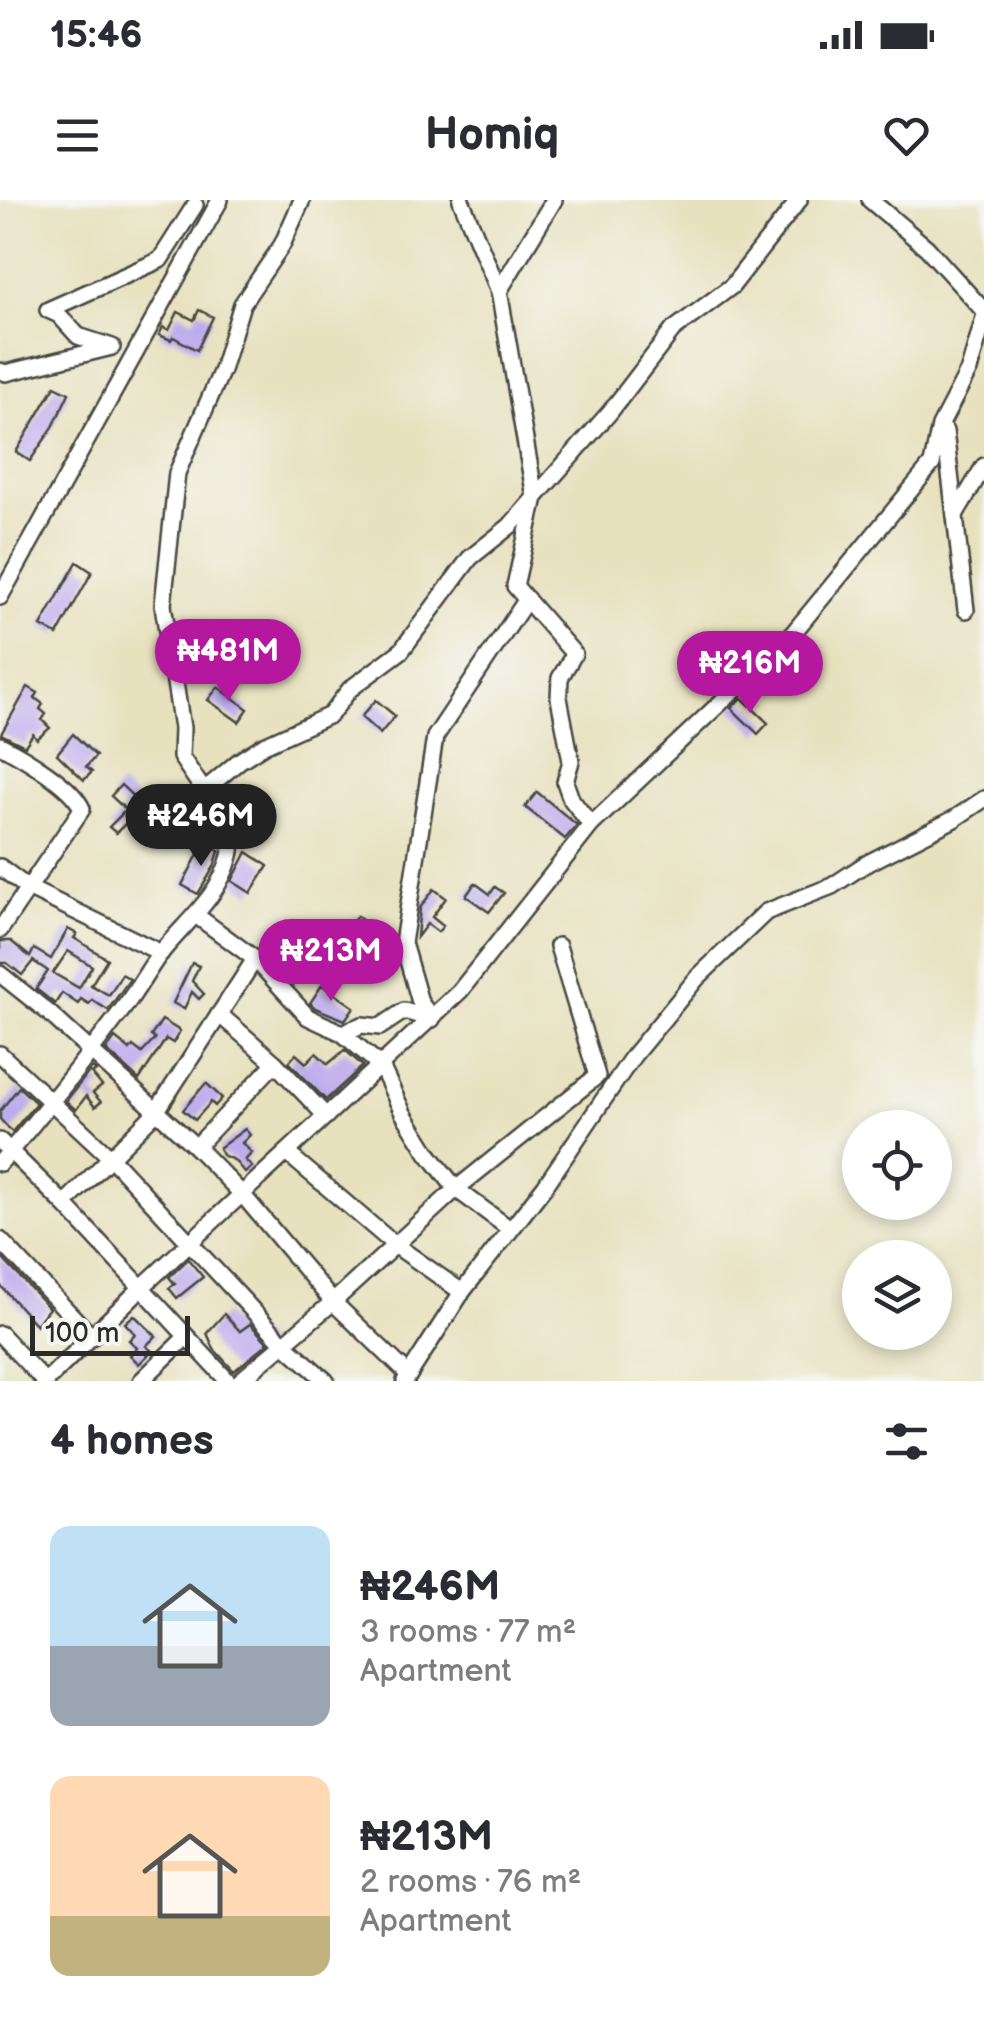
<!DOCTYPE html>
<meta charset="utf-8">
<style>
:root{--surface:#fff;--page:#f7f7f7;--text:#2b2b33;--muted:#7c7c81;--accent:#b5179e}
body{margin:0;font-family:"Balsamiq Sans",sans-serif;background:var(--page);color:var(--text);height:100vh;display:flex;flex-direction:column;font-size:38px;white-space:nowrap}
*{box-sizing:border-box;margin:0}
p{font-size:32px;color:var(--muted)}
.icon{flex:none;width:55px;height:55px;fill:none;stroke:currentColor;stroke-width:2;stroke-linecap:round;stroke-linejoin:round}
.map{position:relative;height:1181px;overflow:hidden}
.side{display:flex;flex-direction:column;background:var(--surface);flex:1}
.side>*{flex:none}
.fabs{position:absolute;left:842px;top:910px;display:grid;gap:20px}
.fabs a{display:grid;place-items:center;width:110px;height:110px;border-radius:50%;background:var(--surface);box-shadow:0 5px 15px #0003;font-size:50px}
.scale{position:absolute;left:30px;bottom:25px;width:160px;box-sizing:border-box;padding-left:10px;border:5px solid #2b2b2b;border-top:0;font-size:28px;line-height:35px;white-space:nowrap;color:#2b2b2b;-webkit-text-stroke:8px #f6f6f2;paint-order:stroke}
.price{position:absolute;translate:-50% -85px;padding:0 22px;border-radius:35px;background:var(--accent);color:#fff;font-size:32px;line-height:65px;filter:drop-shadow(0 2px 5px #0008)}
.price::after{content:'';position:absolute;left:50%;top:60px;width:30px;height:22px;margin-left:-15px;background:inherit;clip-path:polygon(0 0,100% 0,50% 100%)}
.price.active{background:#222;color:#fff}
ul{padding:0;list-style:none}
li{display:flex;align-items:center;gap:30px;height:250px;padding:0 50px}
li span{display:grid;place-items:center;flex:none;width:280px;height:200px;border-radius:20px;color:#555}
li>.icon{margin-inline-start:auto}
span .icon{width:120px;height:120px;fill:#fffc;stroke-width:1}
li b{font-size:42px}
h2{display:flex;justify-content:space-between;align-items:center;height:120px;padding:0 50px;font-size:42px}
.status{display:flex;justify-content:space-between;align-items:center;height:70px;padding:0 50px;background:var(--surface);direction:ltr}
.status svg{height:28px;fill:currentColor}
header{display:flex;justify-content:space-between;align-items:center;height:130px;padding:0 50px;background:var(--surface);font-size:45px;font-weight:700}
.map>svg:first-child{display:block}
.building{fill:#bdaced;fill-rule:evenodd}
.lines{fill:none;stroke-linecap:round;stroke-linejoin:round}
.minor-casing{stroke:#474641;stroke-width:20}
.minor{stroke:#fff;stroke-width:15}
</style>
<div class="status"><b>15:46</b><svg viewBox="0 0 49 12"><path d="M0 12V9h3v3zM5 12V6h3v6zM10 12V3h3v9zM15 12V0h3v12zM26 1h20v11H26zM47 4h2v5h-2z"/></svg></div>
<header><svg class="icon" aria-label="menu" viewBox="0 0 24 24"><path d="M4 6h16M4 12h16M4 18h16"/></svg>Homiq<svg class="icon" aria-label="heart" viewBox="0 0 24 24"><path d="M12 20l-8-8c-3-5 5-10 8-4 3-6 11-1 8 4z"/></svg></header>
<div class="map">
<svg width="984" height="1181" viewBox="0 0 984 1181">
<rect width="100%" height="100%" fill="#f6f6f2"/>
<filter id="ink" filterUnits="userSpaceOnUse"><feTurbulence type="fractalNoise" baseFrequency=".01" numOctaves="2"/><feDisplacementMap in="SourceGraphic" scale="20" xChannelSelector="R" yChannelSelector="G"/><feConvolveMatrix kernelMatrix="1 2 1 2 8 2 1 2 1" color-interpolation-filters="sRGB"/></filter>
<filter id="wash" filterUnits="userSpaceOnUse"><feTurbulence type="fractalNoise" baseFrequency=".0048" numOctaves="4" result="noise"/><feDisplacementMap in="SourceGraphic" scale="40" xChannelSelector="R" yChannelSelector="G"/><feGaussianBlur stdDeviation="2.25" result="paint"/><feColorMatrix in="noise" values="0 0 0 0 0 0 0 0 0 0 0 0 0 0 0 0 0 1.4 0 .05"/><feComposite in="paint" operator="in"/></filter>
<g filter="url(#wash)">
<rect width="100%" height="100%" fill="#e7e1be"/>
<g id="blocks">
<g class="building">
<path d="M 199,110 L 213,117 L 197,150 L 173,137 L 171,140 L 159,135 L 163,127 L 169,130 L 178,112 L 194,120 Z"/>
<path d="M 55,186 L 69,193 L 53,227 L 30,261 L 16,252 Z"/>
<path d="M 77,362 L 92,372 L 57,435 L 41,426 Z"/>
<path d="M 28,487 L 38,493 L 35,498 L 43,504 L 40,509 L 46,514 L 42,520 L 50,528 L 37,539 L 33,534 L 25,546 L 1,534 Z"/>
<path d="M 218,487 L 248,509 L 239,522 L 208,500 Z"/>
<path d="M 742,498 L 768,523 L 758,534 L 731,508 Z"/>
<path d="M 376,500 L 395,516 L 380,534 L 361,517 Z"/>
<path d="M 73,534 L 96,556 L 86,567 L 92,572 L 84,580 L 57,554 Z"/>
<path d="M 121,585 L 141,604 L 135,610 L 151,624 L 141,635 L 127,622 L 116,633 L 109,627 L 126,610 L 111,596 Z"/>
<path d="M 537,592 L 577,625 L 565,639 L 525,607 Z"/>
<path d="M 204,643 L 219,651 L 214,667 L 198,694 L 182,685 Z"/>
<path d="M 247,652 L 268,666 L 251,693 L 232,681 Z"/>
<path d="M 475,683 L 490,694 L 495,687 L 504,693 L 489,712 L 466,696 Z"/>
<path d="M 434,689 L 446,698 L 432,717 L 443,726 L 438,732 L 427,724 L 417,737 L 420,708 Z"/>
<path d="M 357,716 L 379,734 L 355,766 L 333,748 Z"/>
<path d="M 68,729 L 77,734 L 74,738 L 107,759 L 91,785 L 109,795 L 122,774 L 130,779 L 108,810 L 92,800 L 89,804 L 81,799 L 78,804 L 62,793 L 55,804 L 36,789 L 48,771 L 33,761 L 22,775 L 7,763 L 0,763 L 0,741 L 11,741 L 30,757 L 34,749 L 51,759 ZM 68,751 L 92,766 L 79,788 L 53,773 Z"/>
<path d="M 192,763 L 199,766 L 192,781 L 204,794 L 199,799 L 192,792 L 184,809 L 173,803 Z"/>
<path d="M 322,785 L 354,807 L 345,820 L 315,808 L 310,803 Z"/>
<path d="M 162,820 L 180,831 L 173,843 L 166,839 L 139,880 L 106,850 L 115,838 L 130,850 L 133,846 L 142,853 L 155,839 L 151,836 Z"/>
<path d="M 345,850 L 363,866 L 326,900 L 289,862 L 296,854 L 306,863 L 316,853 L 328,864 Z"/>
<path d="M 92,868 L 96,871 L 92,874 L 102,886 L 93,893 L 101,902 L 95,907 L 86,896 L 76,910 L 66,901 Z"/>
<path d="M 206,883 L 222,898 L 215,906 L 211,902 L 195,920 L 183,910 Z"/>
<path d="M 19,887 L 36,903 L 12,932 L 0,919 L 0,911 Z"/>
<path d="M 245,929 L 250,935 L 242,943 L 252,953 L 245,960 L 252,967 L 245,973 L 234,960 L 222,955 L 219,948 Z"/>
<path d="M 0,1056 L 49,1108 L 36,1125 L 0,1085 Z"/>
<path d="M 188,1059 L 203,1077 L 177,1098 L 169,1088 L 175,1084 L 169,1077 Z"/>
<path d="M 224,1114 L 240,1131 L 250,1124 L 268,1143 L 234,1171 L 214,1149 L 207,1133 Z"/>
<path d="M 134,1115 L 156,1136 L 146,1146 L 152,1151 L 139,1164 L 130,1155 L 137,1148 L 129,1140 L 135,1134 L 125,1123 Z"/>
</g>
</g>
</g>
<g filter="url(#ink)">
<use href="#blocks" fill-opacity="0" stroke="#474641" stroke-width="2.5"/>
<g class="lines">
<g class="minor-casing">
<g id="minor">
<path d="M 461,0 L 499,91 L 535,297 L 515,386 L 574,454 L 560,478 L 559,498 L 571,561 L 565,582 L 571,599 L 591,625"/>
<path d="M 870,0 L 927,48 L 984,111"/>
<path d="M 499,91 L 554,0"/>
<path d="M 0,171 L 6,173 L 112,147 L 78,136 L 59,115 L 48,110 L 160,60 L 195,5"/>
<path d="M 945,231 L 966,410"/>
<path d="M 955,315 L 984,266"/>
<path d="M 0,397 L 220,0"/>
<path d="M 0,545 C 22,556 73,586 82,609 L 0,730"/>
<path d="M 206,594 L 181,557 L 182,528 L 163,405 L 177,273 L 222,170 L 242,104 L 282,45 L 302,0"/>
<path d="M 0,667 L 28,688 L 161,753"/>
<path d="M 197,716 L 255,759 L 308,817 L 342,833 L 362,825 L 380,827 L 404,811 L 432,819"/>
<path d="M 0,774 L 49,813 L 196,947 L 242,994 L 333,1102 L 409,1175"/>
<path d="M 219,814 L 275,863 L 326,916"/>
<path d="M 432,819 L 420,802 L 403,743 L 435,537 L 527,399"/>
<path d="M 342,833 L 381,866 L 403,913 L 428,953 L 456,989 L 510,1029"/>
<path d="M 0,854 L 110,957 L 283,1143 L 326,1181"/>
<path d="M 0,941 L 64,1004 L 228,1181"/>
<path d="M 196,947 L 275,863"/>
<path d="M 287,953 L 395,1045 L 462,1092"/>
<path d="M 0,963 C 43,913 85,860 125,806 C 137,790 147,772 159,755 C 184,723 219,698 230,656 C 237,631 214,614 206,594 L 213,583 L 239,561 L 264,545 L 330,515 L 350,489 L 401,451 L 470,358 L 510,326 L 610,212 L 673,130 L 732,86 L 799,0"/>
<path d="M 64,1004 L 156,912 L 255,759"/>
<path d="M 0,1040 L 92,1137"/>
<path d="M 0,1134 L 44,1181"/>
<path d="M 46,1181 L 142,1087 L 460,791 L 591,625 L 789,438 L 932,264 L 940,226 L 969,170 L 984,118"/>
<path d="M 141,1181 L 186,1137"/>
<path d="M 240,1181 L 333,1102 L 456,989 L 597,876 L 558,746"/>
<path d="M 405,1181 L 462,1092 L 545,986 L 633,856 L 697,778 L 766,712 L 832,686 L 864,665 L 954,619 L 984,599"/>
</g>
</g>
<use href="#minor" class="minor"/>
</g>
</g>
</svg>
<div class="fabs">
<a><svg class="icon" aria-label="locate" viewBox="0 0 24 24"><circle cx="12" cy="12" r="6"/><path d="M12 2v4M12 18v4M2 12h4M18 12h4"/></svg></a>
<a><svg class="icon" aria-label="layers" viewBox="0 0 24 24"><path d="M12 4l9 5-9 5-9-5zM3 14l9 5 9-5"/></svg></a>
</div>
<div class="scale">100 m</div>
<b class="price" style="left:228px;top:504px">₦481M</b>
<b class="price" style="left:750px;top:516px">₦216M</b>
<b class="price active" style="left:201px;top:669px">₦246M</b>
<b class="price" style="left:331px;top:804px">₦213M</b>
</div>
<section class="side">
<h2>4 homes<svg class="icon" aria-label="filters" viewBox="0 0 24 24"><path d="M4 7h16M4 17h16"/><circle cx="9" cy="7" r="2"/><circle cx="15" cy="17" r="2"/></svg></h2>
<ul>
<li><span style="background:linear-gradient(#bfe0f5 60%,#9aa5b1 0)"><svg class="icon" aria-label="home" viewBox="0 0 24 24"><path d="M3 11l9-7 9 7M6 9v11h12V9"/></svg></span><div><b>₦246M</b><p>3 rooms · 77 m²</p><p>Apartment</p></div></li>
<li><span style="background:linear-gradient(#ffd9b3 70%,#c2b280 0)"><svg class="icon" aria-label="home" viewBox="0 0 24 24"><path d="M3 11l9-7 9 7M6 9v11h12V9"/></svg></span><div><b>₦213M</b><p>2 rooms · 76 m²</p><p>Apartment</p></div></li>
</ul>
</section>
